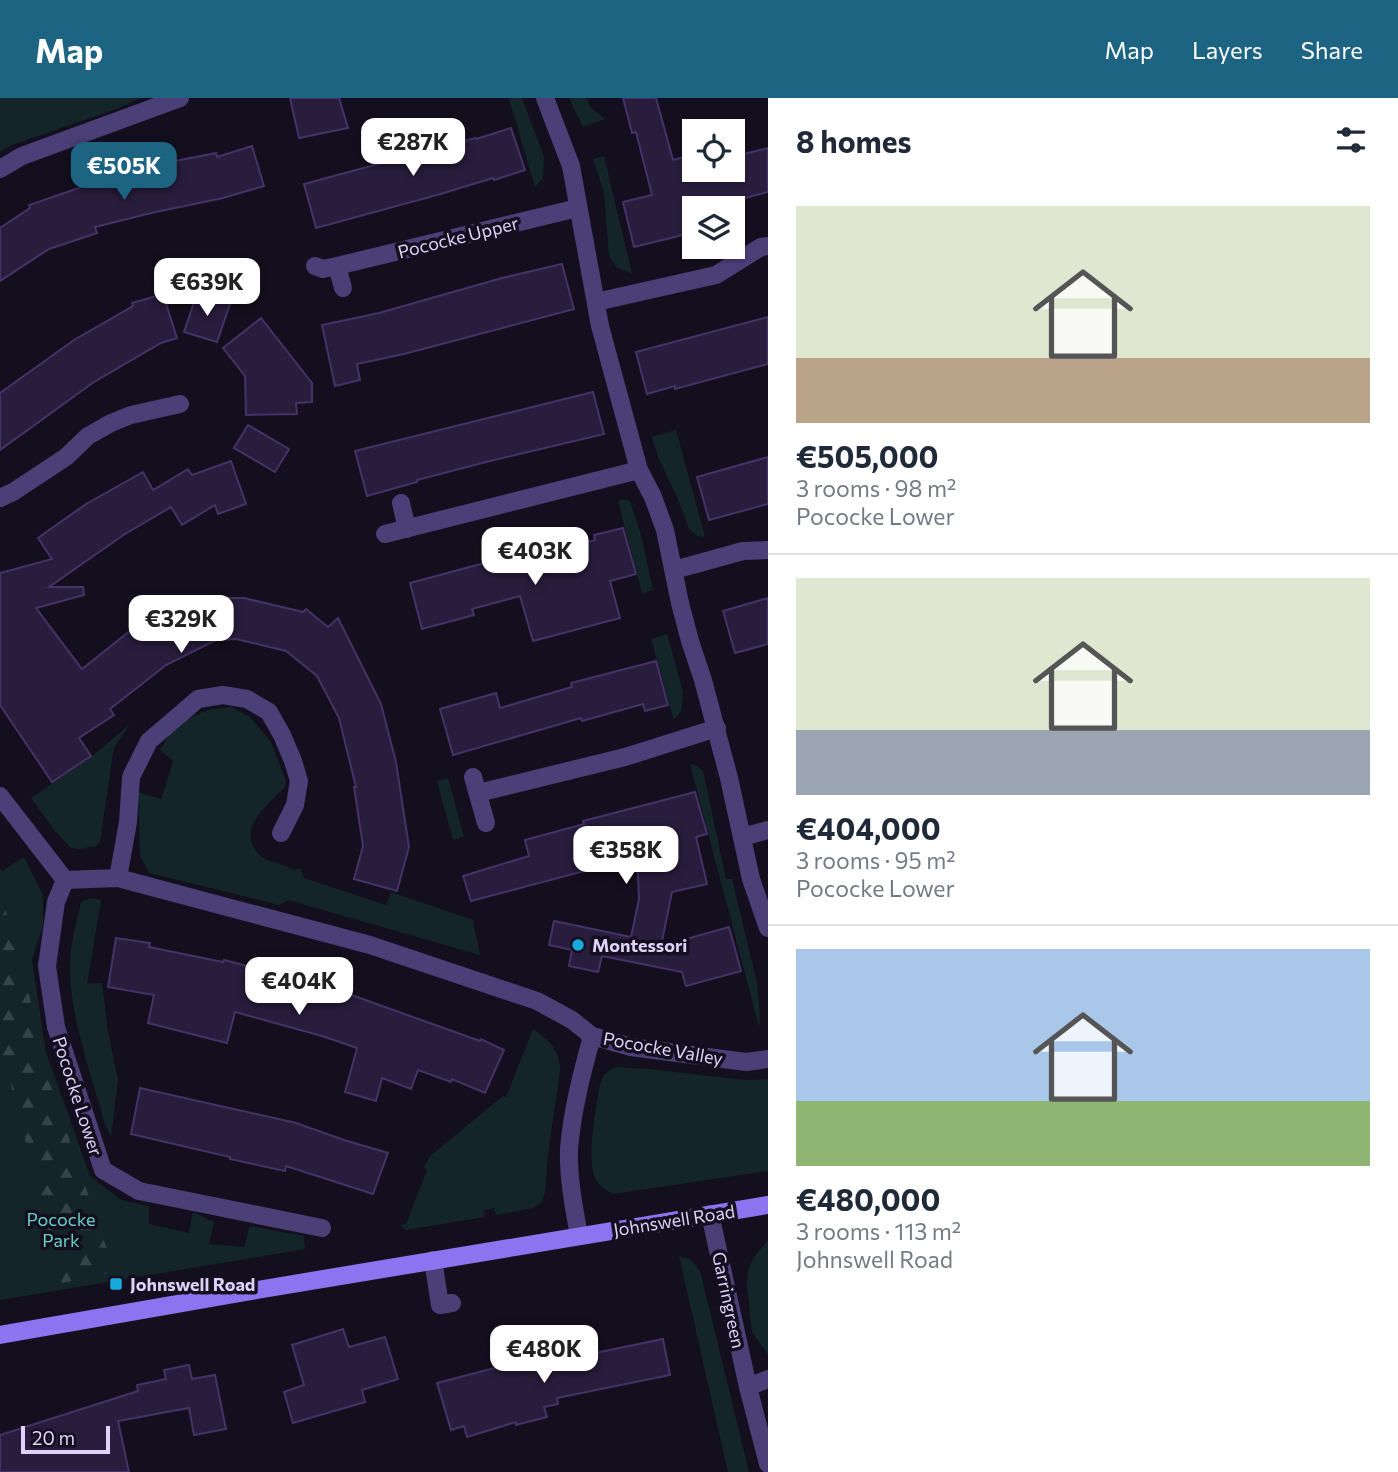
<!DOCTYPE html>
<meta charset="utf-8">
<style>
:root{--surface:#fff;--page:#f2f2f3;--text:#1f2937;--muted:#747a83;--line:#e0e1e3;--accent:#1d6382}
body{margin:0;font-family:Commissioner,sans-serif;background:var(--page);color:var(--text);height:100vh;display:flex;flex-direction:column;font-size:26px;white-space:nowrap}
*{box-sizing:border-box;margin:0}
p{font-size:23px;color:var(--muted)}
.icon{flex:none;width:38px;height:38px;fill:none;stroke:currentColor;stroke-width:2;stroke-linecap:round;stroke-linejoin:round}
.map{position:relative;flex:1;overflow:hidden}
.panel{display:flex;flex-direction:column;background:var(--surface);width:630px}
.panel>*{flex:none}
.buttons{position:absolute;left:682px;top:21px;display:grid;gap:14px}
.buttons a{display:grid;place-items:center;width:63px;height:63px;border-radius:0px;background:var(--surface);box-shadow:0 2px 5px #0004;font-size:35px}
.scale{position:absolute;left:21px;bottom:18px;width:89px;box-sizing:border-box;padding-left:7px;border:4px solid #ddd2fa;border-top:0;font-size:19px;line-height:24px;white-space:nowrap;color:#ddd2fa;-webkit-text-stroke:5px #140f1e;paint-order:stroke}
.price{position:absolute;translate:-50% -60px;padding:0 16px;border-radius:14px;background:#fff;color:#222;font-size:23px;line-height:46px;filter:drop-shadow(0 2px 4px #0008)}
.price::after{content:'';position:absolute;left:50%;top:42px;width:21px;height:16px;margin-left:-10px;background:inherit;clip-path:polygon(0 0,100% 0,50% 100%)}
.price.selected{background:var(--accent);color:#fff}
ul{padding:0;list-style:none}
li{display:grid;align-content:center;gap:14px;height:371px;padding:0 28px}
li+li{border-top:2px solid var(--line)}
li span{display:grid;place-items:center;height:217px;border-radius:0px;color:#555}
li>.icon{margin-inline-start:auto}
span .icon{width:126px;height:126px;fill:#fffc;stroke-width:1}
li b{font-size:30px}
h2{display:flex;justify-content:space-between;align-items:center;height:84px;padding:0 28px;font-size:30px}
header{display:flex;align-items:center;gap:42px;box-sizing:border-box;height:98px;padding:0 35px;background:var(--accent);color:#fff}
header strong{font-size:33px}
nav{display:flex;gap:38px;margin-inline-start:auto;font-size:24px}
main{display:flex;flex:1;min-height:0}
.map>svg:first-child{display:block}
.green{fill:#132528}
.forest{fill:url(#forest-firs)}
.building{fill:#291d3d;stroke:#453266;stroke-width:2}
.lines{fill:none;stroke-linecap:round;stroke-linejoin:round}
.lane{stroke:#4b3f78;stroke-width:18}
.street{stroke:#4b3f78;stroke-width:18}
.secondary{stroke:#8b74ef;stroke-width:18}
.poi-dot{fill:#1aa9dd;stroke:#140f1e;stroke-width:2.5}
.labels{text-anchor:middle;dominant-baseline:central;stroke-width:7;stroke-linejoin:round;paint-order:stroke}
.street-label{font-size:18px;fill:#ddd2fa;stroke:#140f1e}
.poi-label{font-size:18px;font-weight:bold;fill:#ddd2fa;stroke:#140f1e;text-anchor:start}
.park-label{font-size:18px;fill:#67d1c8;stroke:#140f1e}
</style>
<header>
<strong>Map</strong>
<nav><a>Map</a><a>Layers</a><a>Share</a></nav>
</header>
<main>
<div class="map">
<svg width="768" height="1374" viewBox="0 0 768 1374">
<defs>
<pattern id="forest-firs" width="22" height="20" patternUnits="userSpaceOnUse" patternTransform="scale(1.75)"><rect width="22" height="20" fill="#132528"/><path d="M5 1l3.5 6h-7zM16 11l3.5 6h-7z" fill="#354448"/></pattern>
</defs>
<rect width="100%" height="100%" fill="#140f1e"/>
<g class="green">
<path d="M 0,0 L 141,0 L 119,10 L 12,47 L 0,54 Z"/>
<path d="M 513,0 L 522,0 L 544,59 L 543,80 L 535,89 L 509,1 Z"/>
<path d="M 569,0 L 587,0 L 590,9 L 605,21 L 583,29 Z"/>
<path d="M 604,58 L 632,176 L 616,169 L 609,158 L 604,94 L 593,61 Z"/>
<path d="M 676,332 L 705,439 L 698,438 L 689,431 L 678,401 L 659,361 L 652,339 Z"/>
<path d="M 624,401 L 630,403 L 641,437 L 653,492 L 642,495 L 618,403 Z"/>
<path d="M 667,536 L 683,594 L 681,613 L 674,622 L 651,541 Z"/>
<path d="M 231,609 L 250,619 L 271,644 L 286,683 L 285,689 C 268,706 232,734 262,759 C 269,764 276,764 283,767 C 287,768 290,770 293,772 L 300,770 L 304,780 L 386,807 L 391,794 L 473,822 L 480,857 L 288,802 L 279,807 L 149,775 L 140,758 L 138,694 L 161,701 L 173,663 L 160,652 L 177,625 L 208,612 Z"/>
<path d="M 130,626 L 114,649 L 100,744 L 96,748 L 79,751 L 71,750 L 55,733 L 31,700 L 95,656 Z"/>
<path d="M 690,666 L 697,668 L 703,673 L 726,781 L 732,781 L 757,885 L 760,917 L 759,929 Z"/>
<path d="M 448,680 L 464,739 L 453,742 L 437,683 Z"/>
<path d="M 24,759 L 43,797 L 43,827 L 32,862 L 46,954 L 90,1078 L 121,1102 L 149,1108 L 149,1126 L 189,1135 L 193,1114 L 214,1124 L 209,1146 L 244,1149 L 250,1128 L 304,1138 L 305,1151 L 0,1202 L 0,769 L 2,773 Z"/>
<path d="M 90,800 L 101,802 L 87,886 L 102,885 L 108,934 L 118,982 L 111,1039 L 105,1026 C 91,976 68,914 70,863 C 71,843 77,823 81,804 Z"/>
<path d="M 533,931 C 550,942 560,953 560,973 L 548,1056 L 545,1094 L 542,1104 L 533,1110 L 496,1117 L 494,1110 L 484,1112 L 485,1119 L 406,1132 L 400,1127 L 406,1126 L 427,1072 L 424,1069 L 430,1058 L 503,998 L 506,999 Z"/>
<path d="M 614,969 L 650,971 L 744,982 L 768,981 L 768,1073 L 613,1096 C 608,1093 602,1090 599,1086 C 583,1069 597,1008 600,986 L 604,977 Z"/>
<path d="M 768,1142 L 768,1255 L 767,1255 L 752,1234 L 747,1188 L 748,1172 L 754,1159 Z"/>
<path d="M 679,1158 L 690,1161 L 700,1173 L 749,1374 L 728,1374 Z"/>
</g>
<path class="forest" d="M 0,792 L 30,900 L 37,948 L 115,1174 L 62,1185 L 0,945 Z"/>
<g class="building">
<path d="M 290,0 L 339,0 L 348,30 L 299,40 Z"/>
<path d="M 623,0 L 656,0 L 673,62 L 695,56 L 695,72 L 733,72 L 733,47 L 740,45 L 744,56 L 768,50 L 768,94 L 718,107 L 718,110 L 695,110 L 695,125 L 689,127 L 691,135 L 634,149 L 623,104 L 652,97 L 636,34 L 632,35 Z"/>
<path d="M 511,30 L 525,72 L 494,82 L 493,80 L 437,97 L 316,130 L 304,86 L 475,40 L 476,41 Z"/>
<path d="M 252,48 L 264,88 L 223,100 L 151,115 L 95,129 L 97,135 L 49,151 L 0,183 L 0,130 L 30,110 L 29,107 L 99,83 L 98,82 L 160,66 L 216,55 L 217,59 Z"/>
<path d="M 562,166 L 574,211 L 404,256 L 357,266 L 360,282 L 335,288 L 322,227 L 379,215 L 502,180 Z"/>
<path d="M 197,195 L 230,206 L 217,244 L 184,234 Z"/>
<path d="M 163,196 L 177,240 L 161,245 L 94,284 L 0,352 L 0,295 L 74,242 L 133,208 L 132,205 Z"/>
<path d="M 768,219 L 768,266 L 675,291 L 675,288 L 647,296 L 636,254 Z"/>
<path d="M 261,220 L 312,285 L 312,304 L 296,305 L 297,316 L 246,317 L 245,278 L 223,250 Z"/>
<path d="M 593,294 L 604,336 L 494,362 L 417,382 L 417,384 L 367,398 L 355,353 Z"/>
<path d="M 248,327 L 289,351 L 275,374 L 234,350 Z"/>
<path d="M 768,359 L 768,406 L 709,422 L 697,379 Z"/>
<path d="M 231,363 L 246,406 L 218,416 L 215,407 L 182,427 L 171,409 L 125,436 L 49,489 L 83,489 L 84,497 L 36,510 L 82,571 L 131,532 L 192,500 L 244,500 L 303,514 L 306,511 L 328,529 L 338,520 L 381,606 L 396,664 L 409,749 L 397,793 L 354,781 L 363,748 L 354,689 L 356,689 L 339,620 L 317,578 L 286,553 L 236,541 L 216,542 L 166,567 L 110,611 L 114,617 L 79,640 L 91,658 L 52,684 L 0,607 L 0,475 L 52,461 L 38,440 L 86,406 L 143,374 L 153,392 L 188,371 L 192,377 Z"/>
<path d="M 623,430 L 636,476 L 610,483 L 620,520 L 533,543 L 520,498 L 472,511 L 474,517 L 422,531 L 410,485 L 529,453 L 531,460 L 595,442 L 594,437 Z"/>
<path d="M 768,500 L 768,546 L 735,555 L 723,513 Z"/>
<path d="M 656,563 L 668,607 L 645,613 L 643,606 L 582,623 L 581,620 L 453,657 L 440,611 L 496,595 L 500,610 L 572,589 L 571,585 Z"/>
<path d="M 695,694 L 707,736 L 696,739 L 707,786 L 672,794 L 661,848 L 729,829 L 741,873 L 686,888 L 682,874 L 602,858 L 598,874 L 569,868 L 572,852 L 549,847 L 554,823 L 631,839 L 639,801 L 637,759 L 471,803 L 463,778 L 529,758 L 525,742 L 584,726 L 583,723 Z"/>
<path d="M 116,840 L 150,845 L 149,849 L 223,864 L 224,862 L 332,890 L 438,928 L 480,943 L 481,941 L 504,952 L 485,995 L 452,981 L 451,984 L 418,972 L 411,991 L 382,980 L 376,1003 L 345,994 L 357,950 L 322,938 L 235,914 L 227,945 L 148,925 L 154,897 L 108,889 Z"/>
<path d="M 140,990 L 296,1025 L 344,1042 L 388,1055 L 373,1096 L 286,1068 L 285,1073 L 230,1061 L 230,1059 L 131,1036 Z"/>
<path d="M 343,1231 L 349,1249 L 385,1239 L 398,1281 L 362,1292 L 365,1304 L 293,1325 L 284,1294 L 304,1287 L 292,1247 Z"/>
<path d="M 663,1241 L 670,1277 L 557,1300 L 558,1306 L 544,1309 L 547,1319 L 516,1327 L 516,1324 L 467,1339 L 464,1328 L 451,1332 L 437,1285 L 545,1257 L 547,1265 Z"/>
<path d="M 189,1267 L 192,1281 L 215,1277 L 226,1331 L 194,1337 L 189,1310 L 118,1323 L 129,1374 L 0,1374 L 0,1337 L 138,1293 L 137,1287 L 166,1281 L 164,1272 Z"/>
</g>
<g class="lines">
<path class="lane" d="M 433,1162 L 440,1207 L 452,1205"/>
<g class="street">
<path d="M 545,0 L 571,68 L 600,228 L 639,372 L 653,399 L 665,432 L 680,505 L 690,543 L 703,582 L 729,680 L 751,781 L 768,830"/>
<path d="M 0,71 L 22,58 L 180,0"/>
<path d="M 315,168 L 323,171 L 337,168 L 578,110"/>
<path d="M 337,168 L 343,190"/>
<path d="M 596,204 L 716,177 L 761,149 L 768,148"/>
<path d="M 0,400 L 13,394 L 66,359 L 88,338 L 111,325 L 131,317 L 180,306"/>
<path d="M 401,405 L 407,431"/>
<path d="M 385,436 L 639,372"/>
<path d="M 674,472 L 743,453 L 768,452"/>
<path d="M 473,679 L 486,725"/>
<path d="M 478,695 L 625,659 L 717,630"/>
<path d="M 0,698 L 65,782 L 118,780 L 370,847 L 537,903 L 572,922 L 592,938"/>
<path d="M 742,739 L 768,732"/>
<path d="M 118,780 L 128,724 L 131,679 L 149,643 L 198,601 L 223,597 L 247,601 L 269,614 L 282,637 L 293,663 L 299,683 L 295,707 L 281,735"/>
<path d="M 65,782 L 56,804 L 47,868 L 56,929 L 103,1072 L 139,1093 L 322,1130"/>
<path d="M 710,1116 L 748,1289 L 768,1366"/>
<path d="M 579,1138 C 574,1110 568,1079 569,1051 C 572,1013 582,975 592,938 L 631,949 L 746,964 L 768,961"/>
<path d="M 748,1289 L 768,1281"/>
</g>
<path class="secondary" d="M 0,1237 L 257,1192 L 768,1107"/>
</g>
<g class="poi-dot">
<circle cx="578" cy="847" r="7"/>
<rect x="109" y="1179" width="14" height="14" rx="3.5"/>
</g>
<g class="labels">
<g class="street-label">
<text transform="translate(458 139) rotate(-14)">Pococke Upper</text>
<text transform="translate(663 950) rotate(10)">Pococke Valley</text>
<text transform="translate(78 998) rotate(72)">Pococke Lower</text>
<text transform="translate(674 1122) rotate(-9)">Johnswell Road</text>
<text transform="translate(729 1202) rotate(78)">Garringreen</text>
</g>
<g class="poi-label">
<text x="592" y="847">Montessori</text>
<text x="130" y="1186">Johnswell Road</text>
</g>
<g class="park-label">
<text x="61" y="1121">Pococke<tspan x="61" dy="21">Park</tspan></text>
</g>
</g>
</svg>
<div class="buttons">
<a><svg class="icon" aria-label="locate" viewBox="0 0 24 24"><circle cx="12" cy="12" r="6"/><path d="M12 2v4M12 18v4M2 12h4M18 12h4"/></svg></a>
<a><svg class="icon" aria-label="layers" viewBox="0 0 24 24"><path d="M12 4l9 5-9 5-9-5zM3 14l9 5 9-5"/></svg></a>
</div>
<div class="scale">20 m</div>
<b class="price" style="left:413px;top:80px">€287K</b>
<b class="price selected" style="left:124px;top:104px">€505K</b>
<b class="price" style="left:207px;top:220px">€639K</b>
<b class="price" style="left:535px;top:489px">€403K</b>
<b class="price" style="left:181px;top:557px">€329K</b>
<b class="price" style="left:626px;top:788px">€358K</b>
<b class="price" style="left:299px;top:919px">€404K</b>
<b class="price" style="left:544px;top:1287px">€480K</b>
</div>
<section class="panel">
<h2>8 homes<svg class="icon" aria-label="filters" viewBox="0 0 24 24"><path d="M4 7h16M4 17h16"/><circle cx="9" cy="7" r="2"/><circle cx="15" cy="17" r="2"/></svg></h2>
<ul>
<li><span style="background:linear-gradient(#dfe7d0 70%,#b9a48a 0)"><svg class="icon" aria-label="home" viewBox="0 0 24 24"><path d="M3 11l9-7 9 7M6 9v11h12V9"/></svg></span><div><b>€505,000</b><p>3 rooms · 98 m²</p><p>Pococke Lower</p></div></li>
<li><span style="background:linear-gradient(#dfe7d0 70%,#9aa5b1 0)"><svg class="icon" aria-label="home" viewBox="0 0 24 24"><path d="M3 11l9-7 9 7M6 9v11h12V9"/></svg></span><div><b>€404,000</b><p>3 rooms · 95 m²</p><p>Pococke Lower</p></div></li>
<li><span style="background:linear-gradient(#a9c7e8 70%,#8fb573 0)"><svg class="icon" aria-label="home" viewBox="0 0 24 24"><path d="M3 11l9-7 9 7M6 9v11h12V9"/></svg></span><div><b>€480,000</b><p>3 rooms · 113 m²</p><p>Johnswell Road</p></div></li>
</ul>
</section>
</main>
